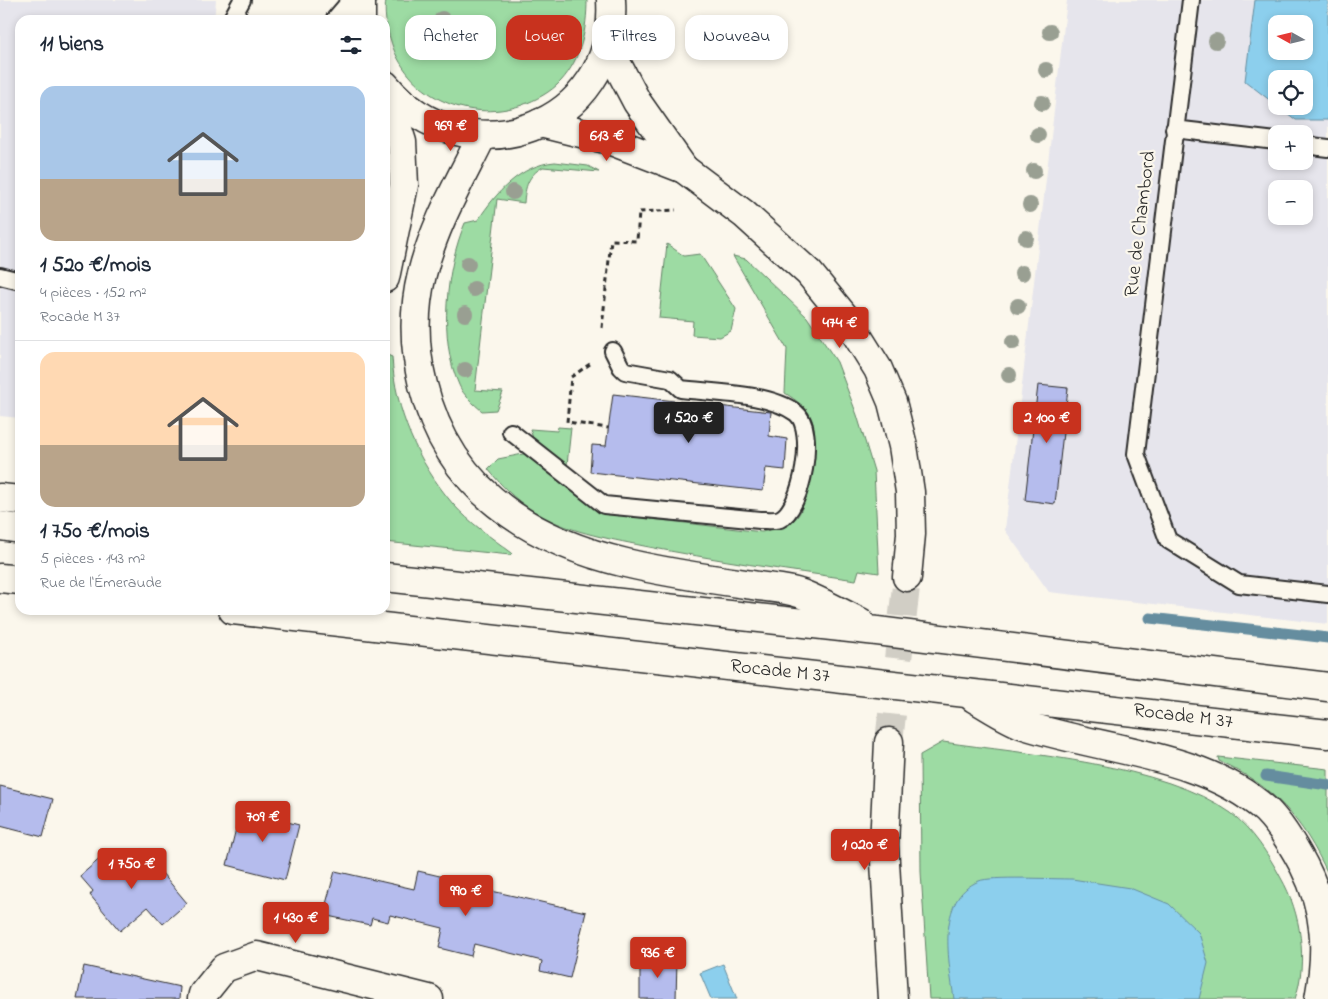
<!DOCTYPE html>
<html lang="fr">
<meta charset="utf-8">
<style>
:root{--surface:#fff;--page:#f6f6f7;--text:#1f2937;--muted:#747a83;--line:#e0e1e3;--accent:#c8321e}
body{margin:0;font-family:"Indie Flower",sans-serif;background:var(--page);color:var(--text);height:100vh;display:flex;flex-direction:column;font-size:19px;white-space:nowrap}
*{box-sizing:border-box;margin:0}
p{font-size:16px;color:var(--muted)}
.icon{flex:none;width:28px;height:28px;fill:none;stroke:currentColor;stroke-width:2;stroke-linecap:round;stroke-linejoin:round}
.map{position:relative;flex:1;overflow:hidden}
.side{position:absolute;left:15px;top:15px;width:375px;height:600px;display:flex;flex-direction:column;background:var(--surface);border-radius:15px;box-shadow:0 2px 8px #0003}
.side>*{flex:none}
.guide{position:absolute;left:405px;top:15px;width:475px;height:45px;display:flex;gap:10px}
.needle{width:32px;rotate:278deg}
.controls{position:absolute;left:1268px;top:15px;display:grid;gap:10px}
.controls a{display:grid;place-items:center;width:45px;height:45px;border-radius:10px;background:var(--surface);box-shadow:0 2px 8px #0003;font-size:25px}
.price{position:absolute;translate:-50% -42px;padding:0 11px;border-radius:5px;background:var(--accent);color:#fff;font-size:16px;line-height:32px;filter:drop-shadow(0 1px 2px #0008)}
.price::after{content:'';position:absolute;left:50%;top:30px;width:15px;height:11px;margin-left:-8px;background:inherit;clip-path:polygon(0 0,100% 0,50% 100%)}
.price.current{background:#222;color:#fff}
ul{padding:0;list-style:none}
li{display:grid;align-content:center;gap:10px;height:265px;padding:0 25px}
li+li{border-top:1px solid var(--line)}
li span{display:grid;place-items:center;height:155px;border-radius:15px;color:#555}
li>.icon{margin-inline-start:auto}
span .icon{width:90px;height:90px;fill:#fffc;stroke-width:1}
li b{font-size:21px}
h2{display:flex;justify-content:space-between;align-items:center;height:60px;padding:0 25px;font-size:21px}
.chip{padding:0 18px;border-radius:15px;background:var(--surface);box-shadow:0 2px 8px #0003;font-size:18px;line-height:45px}
.chip.current{background:var(--accent);color:#fff}
.map>svg:first-child{display:block}
.built{fill:#e6e5ec;fill-rule:evenodd}
.green{fill:#9ddba3;stroke:#648367}
.water{fill:#8ccfed;stroke:#658d9f;fill-rule:evenodd}
.lines{fill:none;stroke-linecap:round;stroke-linejoin:round}
.stream{stroke:#658d9f;stroke-width:11}
.building{fill:#b5bced;stroke:#2b2b2b}
.secondary-tunnel{stroke:#d1cec5;stroke-width:28;stroke-dasharray:28 14;stroke-linecap:butt}
.lane-casing{stroke:#2b2b2b;stroke-width:20}
.street-casing{stroke:#2b2b2b;stroke-width:31}
.secondary-casing{stroke:#2b2b2b;stroke-width:31}
.highway-casing{stroke:#2b2b2b;stroke-width:31}
.path{stroke:#2b2b2b;stroke-width:3;stroke-dasharray:5 4;stroke-linecap:butt}
.lane{stroke:#fbf7ec;stroke-width:16}
.street{stroke:#fbf7ec;stroke-width:28}
.secondary{stroke:#fbf7ec;stroke-width:28}
.highway{stroke:#fbf7ec;stroke-width:28}
.tree{fill:#999f92}
.labels{text-anchor:middle;dominant-baseline:central;stroke-width:4.5;stroke-linejoin:round;paint-order:stroke}
.street-label{font-size:20px;fill:#2b2b2b;stroke:#fbf7ec}
</style>
<div class="map">
<svg width="1328" height="999" viewBox="0 0 1328 999">
<rect width="100%" height="100%" fill="#fbf7ec"/>
<filter id="ink" filterUnits="userSpaceOnUse"><feTurbulence type="fractalNoise" baseFrequency=".02" numOctaves="2"/><feDisplacementMap in="SourceGraphic" scale="10" xChannelSelector="R" yChannelSelector="G"/><feConvolveMatrix kernelMatrix="1 2 1 2 8 2 1 2 1" color-interpolation-filters="sRGB"/></filter>
<g filter="url(#ink)">
<g class="built">
<path d="M 0,0 L 216,0 L 214,20 L 20,20 L 20,418 L 0,416 Z"/>
<path d="M 1067,0 L 1328,0 L 1328,624 L 1049,592 L 1005,530 ZM 1276,24 L 1304,24 L 1304,51 L 1276,51 ZM 1276,79 L 1304,79 L 1304,106 L 1276,106 ZM 1276,134 L 1304,134 L 1304,161 L 1276,161 ZM 1276,189 L 1304,189 L 1304,216 L 1276,216 Z"/>
</g>
<g class="green">
<path d="M 386,0 L 587,0 C 587,29 581,59 561,81 C 551,92 536,100 522,105 C 467,124 405,95 390,38 C 386,26 384,12 386,0 Z"/>
<path d="M 555,162 L 588,166 L 599,172 L 543,167 C 528,175 525,187 524,203 L 497,199 L 475,390 L 503,392 L 496,410 L 482,411 C 474,404 463,395 459,385 C 438,339 446,268 465,223 L 478,220 C 496,193 520,165 555,162 Z"/>
<path d="M 667,244 L 684,256 L 700,254 L 736,309 L 731,331 L 720,337 L 692,335 L 693,321 L 659,318 Z"/>
<path d="M 733,256 L 746,259 L 807,317 L 837,362 L 857,415 L 874,471 L 879,573 L 859,570 L 856,580 C 785,570 714,560 644,546 C 606,538 566,532 532,510 C 514,499 501,485 488,469 L 498,459 L 528,453 L 600,513 L 762,532 C 773,529 790,526 797,517 C 809,502 818,442 813,423 C 809,409 796,400 785,393 L 787,349 Z"/>
<path d="M 385,354 L 392,357 C 395,410 418,463 453,504 C 470,523 492,538 512,553 L 510,555 L 385,542 Z"/>
<path d="M 558,427 L 571,428 L 567,465 L 533,438 L 530,429 L 557,431 Z"/>
<path d="M 943,742 C 1026,754 1163,764 1231,813 C 1253,830 1268,854 1281,878 C 1301,913 1308,961 1295,999 L 929,999 L 921,872 L 920,755 Z"/>
<path d="M 1218,757 L 1328,769 L 1328,874 C 1303,820 1274,786 1219,761 Z"/>
</g>
<g class="water">
<path d="M 1255,0 L 1328,0 L 1328,120 L 1296,120 L 1278,106 L 1304,106 L 1304,79 L 1276,79 L 1276,105 L 1245,81 ZM 1276,24 L 1304,24 L 1304,51 L 1276,51 Z"/>
<path d="M 1072,879 L 1130,888 L 1169,904 L 1199,933 L 1208,963 L 1199,999 L 954,999 C 949,962 935,899 979,881 C 990,876 1055,879 1072,879 Z"/>
<path d="M 723,964 L 737,999 L 711,999 L 700,973 Z"/>
</g>
<g class="lines">
<g class="stream">
<path d="M 1150,618 L 1328,638"/>
<path d="M 1266,776 L 1328,785"/>
</g>
</g>
<g class="building">
<path d="M 1038,385 L 1068,388 L 1055,504 L 1025,500 Z"/>
<path d="M 613,394 L 771,412 L 769,436 L 787,439 L 785,470 L 766,468 L 763,491 L 590,472 L 592,445 L 606,446 Z"/>
<path d="M 0,786 L 53,799 L 43,837 L 0,826 Z"/>
<path d="M 242,804 L 278,813 L 276,819 L 299,825 L 285,880 L 227,865 Z"/>
<path d="M 142,849 L 187,903 L 163,924 L 148,907 L 120,931 L 90,895 L 93,891 L 80,876 L 103,856 L 116,871 Z"/>
<path d="M 335,871 L 414,889 L 418,871 L 488,887 L 487,890 L 586,912 L 570,978 L 540,971 L 542,961 L 474,944 L 471,956 L 439,948 L 443,928 L 390,915 L 388,922 L 372,918 L 370,925 L 323,915 Z"/>
<path d="M 640,959 L 677,959 L 676,999 L 640,999 Z"/>
<path d="M 84,966 L 180,987 L 179,999 L 77,999 Z"/>
</g>
<g class="lines">
<path class="secondary-tunnel" d="M 889,742 L 907,577"/>
<g class="lane-casing">
<g id="lane">
<path d="M 1191,0 L 1136,454 L 1168,540 L 1239,584 L 1328,594"/>
<path d="M 231,20 L 242,0"/>
<path d="M 334,20 L 351,0"/>
<path d="M 1174,129 L 1276,141"/>
<path d="M 1304,145 L 1328,148"/>
<path d="M 0,276 L 20,281"/>
<path d="M 511,432 L 604,505 L 760,520 C 766,520 775,521 780,519 C 802,509 817,429 796,413 C 770,393 714,393 681,389 L 670,379 L 625,371 L 621,367 L 613,351"/>
</g>
</g>
<g class="street-casing">
<path id="street" d="M 202,999 L 203,994 L 224,968 L 257,956 L 429,999"/>
</g>
<g class="secondary-casing">
<g id="secondary">
<path d="M 361,0 L 361,20"/>
<path d="M 607,45 L 637,102 L 684,169"/>
<path d="M 385,85 C 466,182 619,128 611,0"/>
<path d="M 540,123 L 609,140 L 684,169 L 744,214 L 809,273 L 848,321 L 878,369 L 892,402 L 903,446 L 910,492 L 911,534 L 907,577"/>
<path d="M 889,742 L 884,845 L 893,999"/>
</g>
</g>
<g class="highway-casing">
<g id="highway">
<path d="M 385,89 L 402,142 L 404,185 L 385,278"/>
<path d="M 482,136 C 460,181 434,225 422,274 C 413,310 414,349 423,385 C 448,488 528,540 626,563 C 667,573 710,579 752,585 C 768,588 787,588 802,594 C 822,602 841,613 860,622"/>
<path d="M 0,498 L 20,500"/>
<path d="M 0,526 L 20,529"/>
<path d="M 385,577 L 877,631 L 1328,687"/>
<path d="M 0,578 L 20,580"/>
<path d="M 233,610 L 1328,734"/>
<path d="M 974,698 C 990,707 1007,719 1024,725 C 1100,750 1204,754 1266,810 C 1282,826 1294,847 1304,866 C 1327,911 1328,951 1319,999"/>
</g>
</g>
<g class="path">
<path d="M 602,328 L 611,240 L 637,241 L 639,212 L 676,210"/>
<path d="M 590,364 L 571,377 L 567,422 L 608,428"/>
</g>
<use href="#lane" class="lane"/>
<use href="#street" class="street"/>
<use href="#secondary" class="secondary"/>
<use href="#highway" class="highway"/>
</g>
<g class="tree">
<circle cx="442" cy="19" r="8"/>
<circle cx="1050" cy="32" r="8"/>
<circle cx="1216" cy="41" r="8"/>
<circle cx="455" cy="46" r="8"/>
<circle cx="1046" cy="70" r="8"/>
<circle cx="1042" cy="103" r="8"/>
<circle cx="1038" cy="135" r="8"/>
<circle cx="1034" cy="171" r="8"/>
<circle cx="513" cy="192" r="8"/>
<circle cx="1030" cy="205" r="8"/>
<circle cx="1026" cy="238" r="8"/>
<circle cx="468" cy="264" r="8"/>
<circle cx="1022" cy="273" r="8"/>
<circle cx="474" cy="289" r="8"/>
<circle cx="1018" cy="306" r="8"/>
<circle cx="465" cy="314" r="8"/>
<circle cx="1013" cy="342" r="8"/>
<circle cx="465" cy="370" r="8"/>
<circle cx="1009" cy="375" r="8"/>
</g>
</g>
<g class="labels">
<g class="street-label">
<text transform="translate(1141 224) rotate(-83)">Rue de Chambord</text>
<text transform="translate(780 672) rotate(6)">Rocade M 37</text>
<text transform="translate(1183 717) rotate(7)">Rocade M 37</text>
</g>
</g>
</svg>
<div class="controls">
<a><svg class="needle" viewBox="-14 -14 28 28"><path d="M0-13l5 13h-10z" fill="#e53935"/><path d="M0 13l5-13h-10z" fill="#747a83"/></svg></a>
<a><svg class="icon" aria-label="locate" viewBox="0 0 24 24"><circle cx="12" cy="12" r="6"/><path d="M12 2v4M12 18v4M2 12h4M18 12h4"/></svg></a>
<a>+</a>
<a>−</a>
</div>
<b class="price" style="left:451px;top:152px">969 €</b>
<b class="price" style="left:607px;top:162px">613 €</b>
<b class="price" style="left:840px;top:349px">474 €</b>
<b class="price current" style="left:689px;top:444px">1 520 €</b>
<b class="price" style="left:1047px;top:444px">2 100 €</b>
<b class="price" style="left:263px;top:843px">709 €</b>
<b class="price" style="left:865px;top:871px">1 020 €</b>
<b class="price" style="left:132px;top:890px">1 750 €</b>
<b class="price" style="left:466px;top:917px">990 €</b>
<b class="price" style="left:296px;top:944px">1 430 €</b>
<b class="price" style="left:658px;top:979px">936 €</b>
<div class="guide">
<a class="chip">Acheter</a>
<a class="chip current">Louer</a>
<a class="chip">Filtres</a>
<a class="chip">Nouveau</a>
</div>
<section class="side">
<h2>11 biens<svg class="icon" aria-label="filters" viewBox="0 0 24 24"><path d="M4 7h16M4 17h16"/><circle cx="9" cy="7" r="2"/><circle cx="15" cy="17" r="2"/></svg></h2>
<ul>
<li><span style="background:linear-gradient(#a9c7e8 60%,#b9a48a 0)"><svg class="icon" aria-label="home" viewBox="0 0 24 24"><path d="M3 11l9-7 9 7M6 9v11h12V9"/></svg></span><div><b>1 520 €/mois</b><p>4 pièces · 152 m²</p><p>Rocade M 37</p></div></li>
<li><span style="background:linear-gradient(#ffd9b3 60%,#b9a48a 0)"><svg class="icon" aria-label="home" viewBox="0 0 24 24"><path d="M3 11l9-7 9 7M6 9v11h12V9"/></svg></span><div><b>1 750 €/mois</b><p>5 pièces · 143 m²</p><p>Rue de l'Émeraude</p></div></li>
</ul>
</section>
</div>
